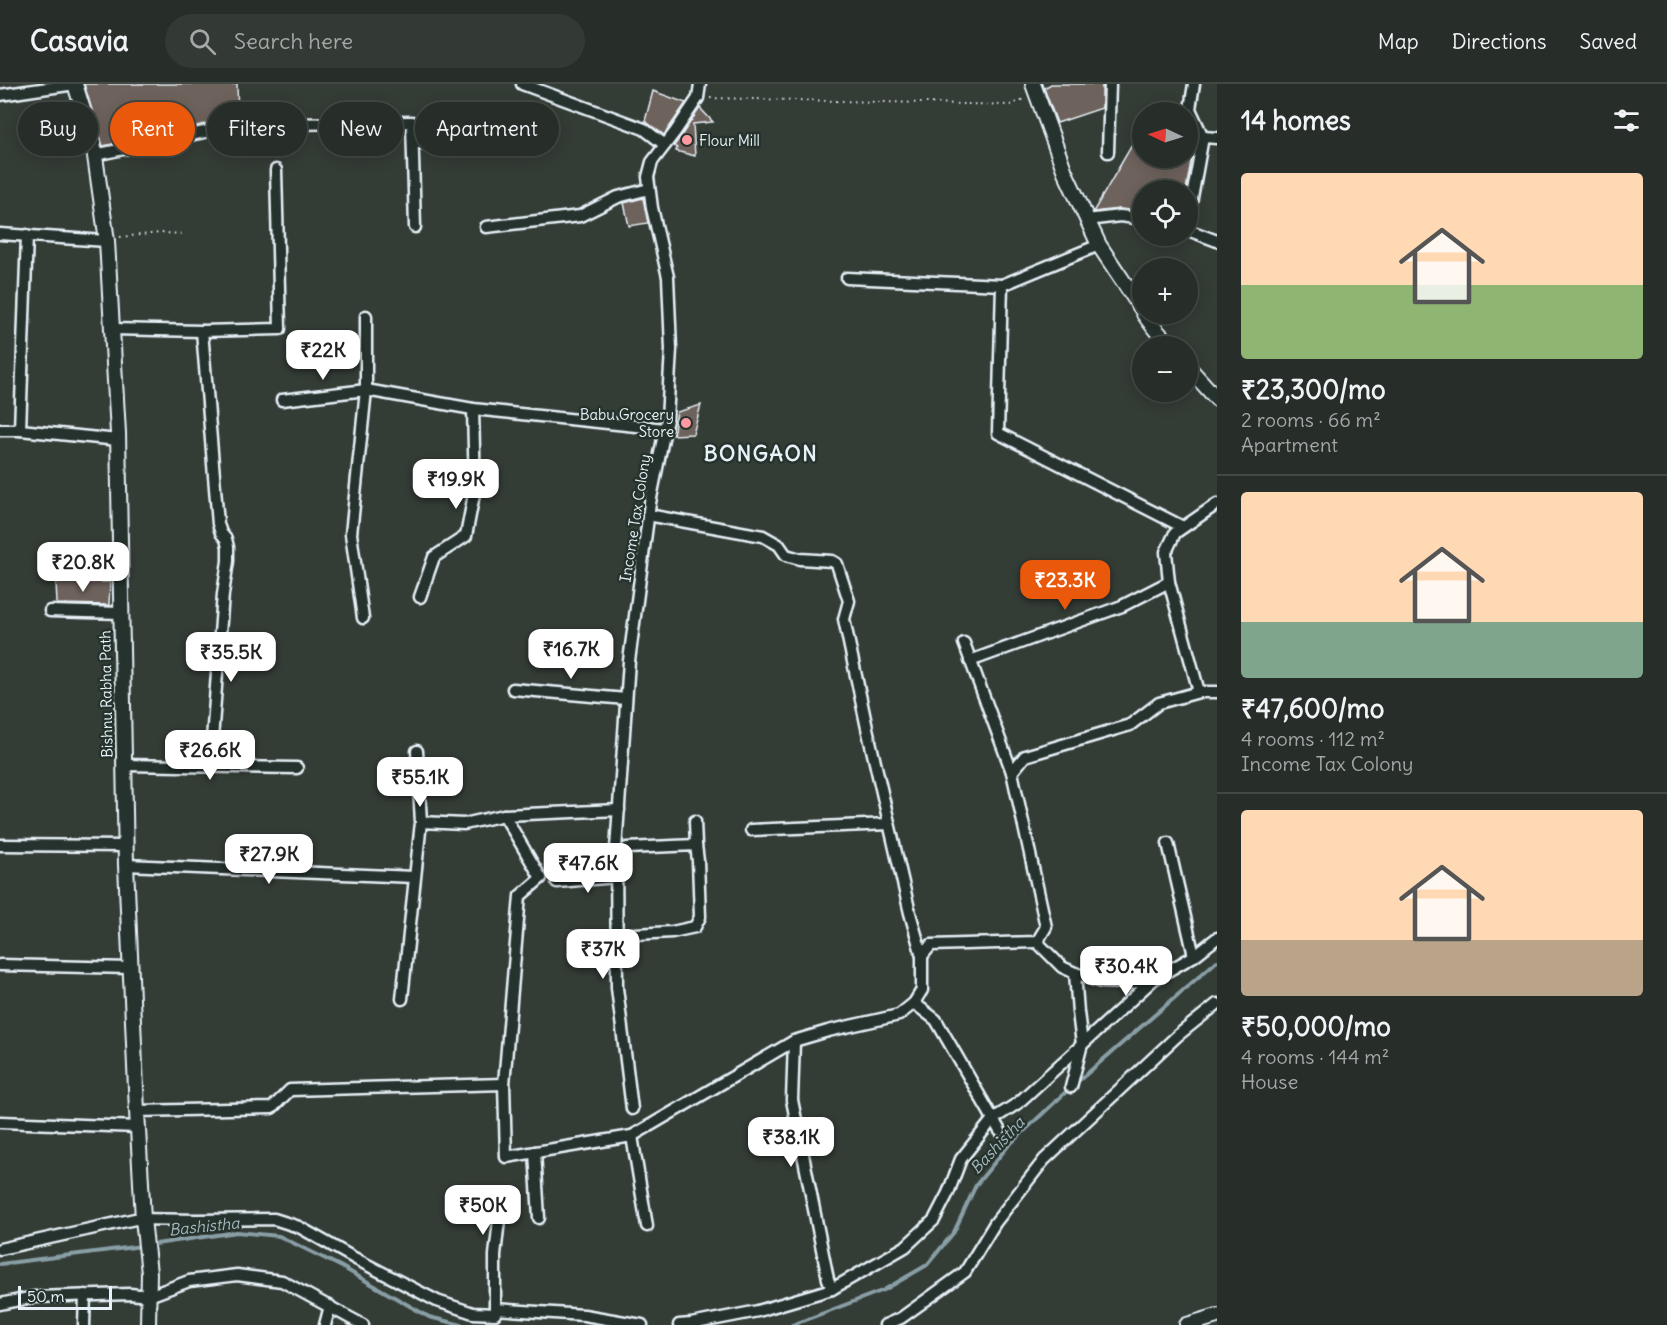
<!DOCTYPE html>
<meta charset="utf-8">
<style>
:root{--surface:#272d28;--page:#333934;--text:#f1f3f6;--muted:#a4a8a8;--line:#434945;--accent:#ea580c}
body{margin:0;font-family:Delius,sans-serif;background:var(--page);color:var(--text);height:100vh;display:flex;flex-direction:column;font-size:22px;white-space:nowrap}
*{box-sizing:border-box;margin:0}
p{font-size:20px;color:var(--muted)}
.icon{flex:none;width:33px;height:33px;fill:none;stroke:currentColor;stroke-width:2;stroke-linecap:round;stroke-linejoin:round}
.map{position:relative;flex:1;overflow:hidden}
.drawer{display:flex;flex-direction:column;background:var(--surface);width:450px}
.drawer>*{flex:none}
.top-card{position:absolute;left:18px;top:18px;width:570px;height:54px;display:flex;gap:12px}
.needle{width:39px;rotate:274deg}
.tools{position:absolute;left:1132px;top:18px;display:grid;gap:12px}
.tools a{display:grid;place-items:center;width:66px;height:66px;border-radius:50%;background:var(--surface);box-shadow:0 3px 15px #0003,0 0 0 2px var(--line);font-size:30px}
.scale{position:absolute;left:18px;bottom:15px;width:94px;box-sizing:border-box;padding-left:6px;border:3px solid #e8f1f8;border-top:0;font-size:16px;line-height:21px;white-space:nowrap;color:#e8f1f8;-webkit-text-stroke:4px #26332d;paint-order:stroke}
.price{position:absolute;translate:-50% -51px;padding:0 14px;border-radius:12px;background:#fff;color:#222;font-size:20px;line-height:39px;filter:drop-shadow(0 2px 3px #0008)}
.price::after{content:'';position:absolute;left:50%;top:36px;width:18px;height:14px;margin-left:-9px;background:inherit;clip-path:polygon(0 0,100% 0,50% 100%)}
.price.selected{background:var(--accent);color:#fff}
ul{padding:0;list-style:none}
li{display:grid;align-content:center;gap:12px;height:318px;padding:0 24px}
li+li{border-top:2px solid var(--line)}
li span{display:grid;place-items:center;height:186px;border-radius:6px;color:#555}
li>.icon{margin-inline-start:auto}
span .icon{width:108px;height:108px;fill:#fffc;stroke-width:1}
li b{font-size:26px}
h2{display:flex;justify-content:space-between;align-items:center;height:72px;padding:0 24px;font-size:26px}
.pill{padding:0 21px;border-radius:27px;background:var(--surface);box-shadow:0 3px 15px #0003,0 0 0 2px var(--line);font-size:21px;line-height:54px}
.pill.selected{background:var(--accent);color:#fff}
header{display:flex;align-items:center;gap:36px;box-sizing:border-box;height:84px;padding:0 30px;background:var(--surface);border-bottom:2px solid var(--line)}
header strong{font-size:28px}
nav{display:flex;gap:33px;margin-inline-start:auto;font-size:21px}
.search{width:420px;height:54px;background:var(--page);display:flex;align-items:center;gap:15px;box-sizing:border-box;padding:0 21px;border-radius:33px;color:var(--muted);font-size:22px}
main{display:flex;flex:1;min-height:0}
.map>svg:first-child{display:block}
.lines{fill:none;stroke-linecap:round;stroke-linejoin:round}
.stream{stroke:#899fa6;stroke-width:4}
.building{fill:#6e625c;stroke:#e8f1f8;stroke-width:1.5}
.minor-casing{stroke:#e8f1f8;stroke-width:15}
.tertiary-casing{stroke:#e8f1f8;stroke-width:18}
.path{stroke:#e8f1f8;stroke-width:2;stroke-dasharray:1.5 4.5;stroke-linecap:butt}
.minor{stroke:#26332d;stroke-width:10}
.tertiary{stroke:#26332d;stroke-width:14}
.poi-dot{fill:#ff9aa2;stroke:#26332d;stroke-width:2}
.labels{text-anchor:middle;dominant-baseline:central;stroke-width:5;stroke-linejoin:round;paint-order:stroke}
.poi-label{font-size:15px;fill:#e8f1f8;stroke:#26332d;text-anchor:start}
.street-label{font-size:15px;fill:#e8f1f8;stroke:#26332d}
.water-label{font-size:16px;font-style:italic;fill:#a8bbc2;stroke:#26332d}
.district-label{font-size:21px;font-weight:bold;letter-spacing:1.5px;fill:#e8f1f8;stroke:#26332d}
</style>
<header>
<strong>Casavia</strong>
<div class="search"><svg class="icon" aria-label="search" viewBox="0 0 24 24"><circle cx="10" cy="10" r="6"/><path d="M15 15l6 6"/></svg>Search here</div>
<nav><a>Map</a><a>Directions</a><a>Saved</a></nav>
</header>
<main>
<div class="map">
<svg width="1217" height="1241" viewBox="0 0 1217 1241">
<rect width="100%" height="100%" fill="#343c36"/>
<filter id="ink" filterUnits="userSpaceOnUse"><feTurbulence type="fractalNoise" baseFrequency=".0167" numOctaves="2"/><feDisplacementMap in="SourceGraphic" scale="12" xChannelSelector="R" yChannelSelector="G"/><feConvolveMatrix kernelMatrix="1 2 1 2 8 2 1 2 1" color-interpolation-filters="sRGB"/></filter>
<g filter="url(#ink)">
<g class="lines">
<g class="stream">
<path d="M 1075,1000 L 1217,877"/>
<path d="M 149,1161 L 237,1148 L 279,1152 L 340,1182 L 429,1233 L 462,1241"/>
<path d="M 0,1180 L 142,1162"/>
<path d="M 792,1241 L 884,1206 L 927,1181 L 954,1148 L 976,1101 L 1008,1062 L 1069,1005"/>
</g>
</g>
<g class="building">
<path d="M 84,0 L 237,0 L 238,33 L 103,62 Z"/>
<path d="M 1051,0 L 1102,0 L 1102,24 L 1057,39 L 1044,4 Z"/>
<path d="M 653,7 L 686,19 L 664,51 L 645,37 Z"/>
<path d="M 700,24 L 713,38 L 693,40 L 695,72 L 676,67 L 677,64 L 674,62 Z"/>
<path d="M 1143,42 L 1143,74 L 1188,74 L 1188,43 L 1191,45 L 1195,54 L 1186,106 L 1143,106 L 1143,127 L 1119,125 L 1093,128 Z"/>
<path d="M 643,114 L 648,139 L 629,142 L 624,119 Z"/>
<path d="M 701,321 L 693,350 L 673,351 L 677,328 Z"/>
<path d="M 56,498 L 110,498 L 109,521 L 57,520 Z"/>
</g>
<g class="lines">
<g class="minor-casing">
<g id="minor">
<path d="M 522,0 L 644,45 L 665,61"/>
<path d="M 0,11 L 75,0"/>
<path d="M 1203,53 L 1217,54"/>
<path d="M 413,59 L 477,59"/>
<path d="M 1108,68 L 1110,0"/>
<path d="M 95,71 L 238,41 L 412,38 L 415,143"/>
<path d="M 1087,136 L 1120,132 L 1143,135"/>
<path d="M 1188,136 L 1203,53 L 1190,25 L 1194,0"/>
<path d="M 486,143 L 580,132 L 618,113 L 649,105"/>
<path d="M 1188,146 L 1217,157"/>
<path d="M 0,150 L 107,157"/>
<path d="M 1099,161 L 1002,201 L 998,349 L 1183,443"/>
<path d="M 847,194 L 1002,201"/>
<path d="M 112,245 L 202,247 L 280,245 L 276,86"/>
<path d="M 202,247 L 218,440 L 221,449 L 226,455 L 228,463 L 228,477 L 223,510 L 210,682"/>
<path d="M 282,316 L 366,306 L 473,325 L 665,345"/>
<path d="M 0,346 L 20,346 L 118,356"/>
<path d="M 20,346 L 27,151"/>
<path d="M 648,431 L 763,452 L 779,461 L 786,471 L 800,475 L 832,477 L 837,480 L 849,517 L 844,535 L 867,644 L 910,829 L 922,872"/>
<path d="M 420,513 L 434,473 L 466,452 L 475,405 L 473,325"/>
<path d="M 50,527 L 121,529"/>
<path d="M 363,534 L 351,450 L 366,306 L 366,232"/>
<path d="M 964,559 L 1012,688"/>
<path d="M 970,577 L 1122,522 L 1169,498"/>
<path d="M 513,605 L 626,615"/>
<path d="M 1199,608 L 1169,498 L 1166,468 L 1175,449 L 1217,420"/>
<path d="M 417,667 L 421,738"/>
<path d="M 124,681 L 297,684"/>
<path d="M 504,731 L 541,794 L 520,812 L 504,1000 L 506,1073 L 632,1052 L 794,957 L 828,947 L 899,931 L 914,919 L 922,906 L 922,872 L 931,861 L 1037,858 L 1046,843 L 1012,688 L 1025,672 L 1130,641 L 1159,619 L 1199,608 L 1217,608"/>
<path d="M 695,737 L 696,761"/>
<path d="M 751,746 L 889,740"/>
<path d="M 1168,759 L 1194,872"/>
<path d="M 0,761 L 125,762"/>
<path d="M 126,781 L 414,793"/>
<path d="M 557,798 L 616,793"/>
<path d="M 617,851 L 672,848 L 695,843 L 700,833 L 698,777 L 696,761 L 627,764"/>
<path d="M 1037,858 L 1062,883 L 1075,889 L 1101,898 L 1131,899 L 1154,895 L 1194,872 L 1217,854"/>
<path d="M 0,881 L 130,884"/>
<path d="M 402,915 L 421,738 L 464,740 L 504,731 L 619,726"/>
<path d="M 914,919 L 936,936 L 1000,1047"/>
<path d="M 794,957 L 792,1016 L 828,1195 L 832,1205"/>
<path d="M 1071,1003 L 1082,960 L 1078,928 L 1075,889"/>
<path d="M 632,1025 L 617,904 L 616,765 L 629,577 L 650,419 L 667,335 L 671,265 L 668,193 L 652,124 L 648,93 L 652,78 L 675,48 L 698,14 L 700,0"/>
<path d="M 137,1027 L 272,1024 L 290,1006 L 504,1000"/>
<path d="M 0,1038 L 138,1043"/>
<path d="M 632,1052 L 647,1142"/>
<path d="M 535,1068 L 539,1134"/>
<path d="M 0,1165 L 135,1135 L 197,1136 L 274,1135 L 299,1143 L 354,1174 L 437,1217 L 473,1229 L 495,1230 L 495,1171 L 499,1136"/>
<path d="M 0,1220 L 34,1213 L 130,1210 L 149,1212 L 189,1197 L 237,1191 L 282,1197 L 363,1241"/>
<path d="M 495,1225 L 584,1231 L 642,1241"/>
<path d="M 84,1241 L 85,1211"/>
<path d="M 325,1241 L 330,1222"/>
<path d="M 679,1241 L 691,1240 L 758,1227 L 832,1205 L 905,1163 L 934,1136 L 948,1109 L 961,1075 L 993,1035 L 1018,1019 L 1154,895"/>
<path d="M 885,1241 L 901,1234 L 965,1188 L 995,1139 L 1044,1076 L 1177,952 L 1217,920"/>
</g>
</g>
<g class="tertiary-casing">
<g id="tertiary">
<path d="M 75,0 L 93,58 L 107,157 L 112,245 L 118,349 L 126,781 L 137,1027 L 143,1135 L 149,1189 L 148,1241"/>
<path d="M 1033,0 L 1065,88 L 1099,161 L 1143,227"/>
<path d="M 1144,230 L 1155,245 L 1170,262"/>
<path d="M 1188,283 L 1217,315"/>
<path d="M 1187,1241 L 1217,1232"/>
</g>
</g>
<g class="path">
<path d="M 710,14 L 1010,21 L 1024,15"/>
<path d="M 120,153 L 161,149 L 185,150"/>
</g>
<use href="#minor" class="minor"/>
<use href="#tertiary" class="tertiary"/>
</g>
</g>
<g class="poi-dot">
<circle cx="687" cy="56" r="6"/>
<circle cx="686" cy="339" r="6"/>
</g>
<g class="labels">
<g class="poi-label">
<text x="699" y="56">Flour Mill</text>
<text x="674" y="330" text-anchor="end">Babu Grocery<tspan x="674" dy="17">Store</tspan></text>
</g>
<g class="street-label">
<text transform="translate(635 434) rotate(-81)">Income Tax Colony</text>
<text transform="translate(106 610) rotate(-91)">Bishnu Rabha Path</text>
</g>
<g class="water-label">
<text transform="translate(997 1061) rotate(-47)">Bashistha</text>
<text transform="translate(204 1142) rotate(-6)">Bashistha</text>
</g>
<g class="district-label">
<text x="761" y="369">BONGAON</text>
</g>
</g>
</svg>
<div class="tools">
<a><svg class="needle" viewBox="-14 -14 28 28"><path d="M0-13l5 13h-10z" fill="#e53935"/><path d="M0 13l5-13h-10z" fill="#a4a8a8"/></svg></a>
<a><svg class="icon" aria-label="locate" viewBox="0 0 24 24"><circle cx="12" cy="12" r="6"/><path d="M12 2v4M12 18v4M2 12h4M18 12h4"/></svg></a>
<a>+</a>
<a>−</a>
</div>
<div class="scale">50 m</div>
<b class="price" style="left:323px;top:297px">₹22K</b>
<b class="price" style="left:456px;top:426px">₹19.9K</b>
<b class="price" style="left:83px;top:509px">₹20.8K</b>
<b class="price selected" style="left:1065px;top:527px">₹23.3K</b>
<b class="price" style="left:571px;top:596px">₹16.7K</b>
<b class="price" style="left:231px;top:599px">₹35.5K</b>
<b class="price" style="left:210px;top:697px">₹26.6K</b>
<b class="price" style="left:420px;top:724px">₹55.1K</b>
<b class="price" style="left:269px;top:801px">₹27.9K</b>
<b class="price" style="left:588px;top:810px">₹47.6K</b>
<b class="price" style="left:603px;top:896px">₹37K</b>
<b class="price" style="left:1126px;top:913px">₹30.4K</b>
<b class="price" style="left:791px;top:1084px">₹38.1K</b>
<b class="price" style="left:483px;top:1152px">₹50K</b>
<div class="top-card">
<a class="pill">Buy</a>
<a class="pill selected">Rent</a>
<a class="pill">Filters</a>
<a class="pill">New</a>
<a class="pill">Apartment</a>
</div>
</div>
<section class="drawer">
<h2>14 homes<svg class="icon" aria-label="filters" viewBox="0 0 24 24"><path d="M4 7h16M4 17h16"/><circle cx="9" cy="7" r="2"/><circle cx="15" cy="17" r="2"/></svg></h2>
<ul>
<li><span style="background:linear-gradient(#ffd9b3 60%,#8fb573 0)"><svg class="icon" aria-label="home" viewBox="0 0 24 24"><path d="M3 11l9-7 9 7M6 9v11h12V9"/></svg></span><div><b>₹23,300/mo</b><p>2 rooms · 66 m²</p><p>Apartment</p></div></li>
<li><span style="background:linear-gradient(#ffd9b3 70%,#7fa58c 0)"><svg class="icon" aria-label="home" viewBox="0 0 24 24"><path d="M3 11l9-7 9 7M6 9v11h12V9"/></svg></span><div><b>₹47,600/mo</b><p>4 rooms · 112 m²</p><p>Income Tax Colony</p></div></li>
<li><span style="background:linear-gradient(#ffd9b3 70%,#b9a48a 0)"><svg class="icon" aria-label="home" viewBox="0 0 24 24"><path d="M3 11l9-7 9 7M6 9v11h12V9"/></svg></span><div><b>₹50,000/mo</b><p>4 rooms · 144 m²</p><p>House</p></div></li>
</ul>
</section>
</main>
